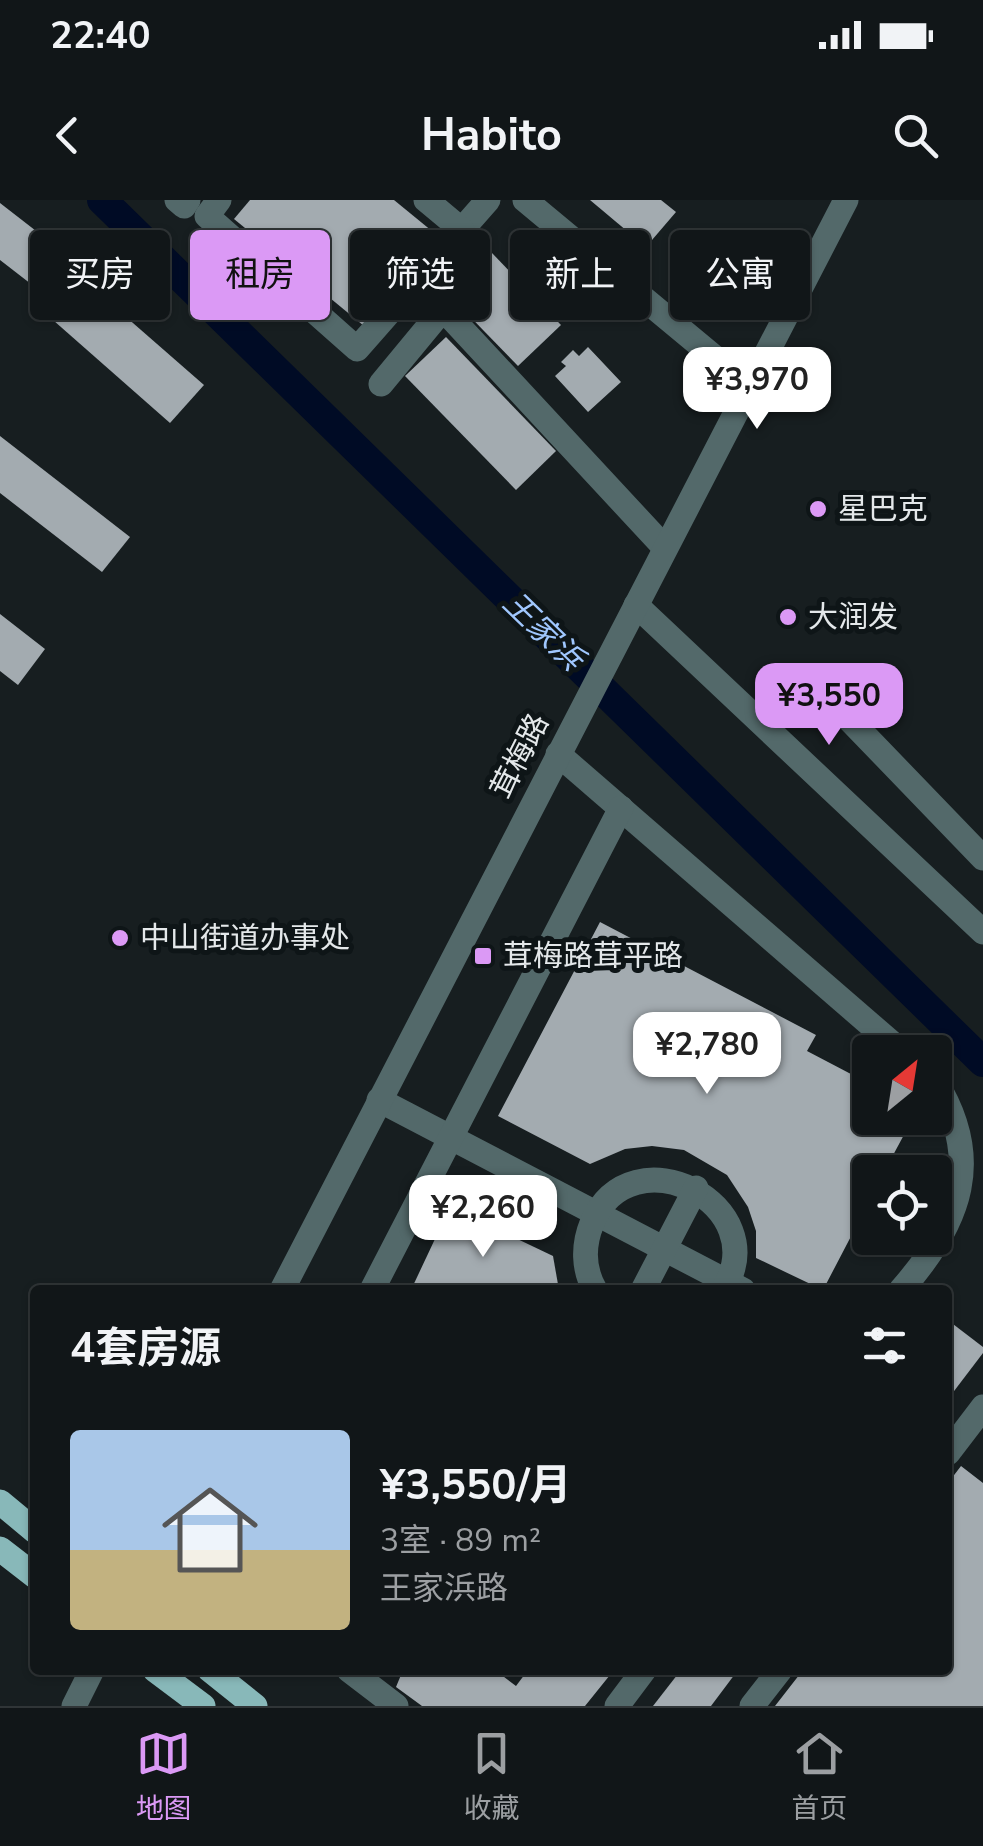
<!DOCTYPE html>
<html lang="zh">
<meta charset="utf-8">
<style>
:root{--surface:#111618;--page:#1a1f21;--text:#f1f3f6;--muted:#9c9fa2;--line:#303537;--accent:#db99f5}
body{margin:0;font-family:"Nunito Sans","Noto Sans SC",sans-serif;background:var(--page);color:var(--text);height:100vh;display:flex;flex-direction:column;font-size:38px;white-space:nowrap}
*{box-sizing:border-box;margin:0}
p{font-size:32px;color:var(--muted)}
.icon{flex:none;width:55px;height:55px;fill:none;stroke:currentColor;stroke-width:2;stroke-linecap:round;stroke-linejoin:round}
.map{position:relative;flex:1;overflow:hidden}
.drawer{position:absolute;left:30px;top:1085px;width:922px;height:390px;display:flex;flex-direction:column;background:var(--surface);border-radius:10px;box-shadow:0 2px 8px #0004,0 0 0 2px var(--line)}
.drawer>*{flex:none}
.banner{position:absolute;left:30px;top:30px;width:925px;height:90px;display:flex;gap:20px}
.needle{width:65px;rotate:30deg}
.tools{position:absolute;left:852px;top:835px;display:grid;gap:20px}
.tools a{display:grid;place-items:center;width:100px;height:100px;border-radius:10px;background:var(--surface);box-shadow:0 2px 8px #0004,0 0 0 2px var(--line);font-size:50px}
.price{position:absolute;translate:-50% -85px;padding:0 22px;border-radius:20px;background:#fff;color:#222;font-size:32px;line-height:65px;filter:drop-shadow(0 2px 5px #0008)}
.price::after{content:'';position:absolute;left:50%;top:60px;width:30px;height:22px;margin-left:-15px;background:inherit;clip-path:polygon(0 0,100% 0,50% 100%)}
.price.active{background:var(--accent);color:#111}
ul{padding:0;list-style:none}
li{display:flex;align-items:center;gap:30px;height:250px;padding:0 40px}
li+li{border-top:2px solid var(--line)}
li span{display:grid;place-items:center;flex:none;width:280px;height:200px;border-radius:10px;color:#555}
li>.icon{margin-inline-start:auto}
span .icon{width:120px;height:120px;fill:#fffc;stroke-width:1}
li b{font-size:42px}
h2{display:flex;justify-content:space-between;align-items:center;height:120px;padding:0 40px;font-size:42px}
.pill{padding:0 35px;border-radius:10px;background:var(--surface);box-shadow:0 2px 8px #0004,0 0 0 2px var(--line);font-size:35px;line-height:90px}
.pill.active{background:var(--accent);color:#111}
.status{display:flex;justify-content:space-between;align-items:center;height:70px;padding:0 50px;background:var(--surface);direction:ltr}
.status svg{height:28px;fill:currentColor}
header{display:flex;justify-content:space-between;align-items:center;height:130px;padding:0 40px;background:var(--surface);font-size:45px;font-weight:700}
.menu{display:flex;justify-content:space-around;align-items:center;height:140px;border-top:2px solid var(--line);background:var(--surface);font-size:28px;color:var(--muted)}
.menu a{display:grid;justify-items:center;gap:5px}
.menu .active{color:var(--accent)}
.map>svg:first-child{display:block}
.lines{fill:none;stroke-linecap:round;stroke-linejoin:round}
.canal{stroke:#000b25;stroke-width:30}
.building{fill:#a3abb0}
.minor{stroke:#53696a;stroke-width:25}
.major{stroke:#88b8b9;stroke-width:25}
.poi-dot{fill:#db99f5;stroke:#0e1517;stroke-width:4}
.labels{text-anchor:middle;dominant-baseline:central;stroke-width:10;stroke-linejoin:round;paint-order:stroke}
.poi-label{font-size:30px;fill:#e4e8ea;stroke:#0e1517;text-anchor:start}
.street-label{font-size:30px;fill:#e4e8ea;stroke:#0e1517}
.water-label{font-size:32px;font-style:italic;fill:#a0c7fe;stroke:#0e1517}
</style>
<div class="status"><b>22:40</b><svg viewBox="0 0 49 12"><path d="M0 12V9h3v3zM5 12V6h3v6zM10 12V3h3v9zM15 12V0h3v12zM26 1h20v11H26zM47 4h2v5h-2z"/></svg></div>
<header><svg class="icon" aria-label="back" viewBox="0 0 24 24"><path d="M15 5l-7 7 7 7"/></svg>Habito<svg class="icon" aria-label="search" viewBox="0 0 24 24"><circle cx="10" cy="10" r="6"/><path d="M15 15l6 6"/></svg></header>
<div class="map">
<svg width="983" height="1506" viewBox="0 0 983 1506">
<rect width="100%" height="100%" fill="#171e20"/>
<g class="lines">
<path class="canal" d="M 102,0 L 983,862"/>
</g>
<g class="building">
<path d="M 250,0 L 394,0 L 438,36 L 364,126 L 234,19 Z"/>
<path d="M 590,0 L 661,0 L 676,12 L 646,47 Z"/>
<path d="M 0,3 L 58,48 L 31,84 L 0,60 Z"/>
<path d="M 492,53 L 561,125 L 518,166 L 449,95 Z"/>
<path d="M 78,75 L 204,185 L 170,223 L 45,113 Z"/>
<path d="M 446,137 L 556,251 L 516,290 L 405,176 Z"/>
<path d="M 588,147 L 621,182 L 588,212 L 555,176 L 566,166 L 561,162 L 573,150 L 579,156 Z"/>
<path d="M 0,236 L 130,337 L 102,372 L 0,293 Z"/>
<path d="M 0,414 L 45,449 L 18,485 L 0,471 Z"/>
<path d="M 600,722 L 816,835 L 807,851 L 870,884 L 870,918 L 913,918 L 884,972 L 870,972 L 870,1000 L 823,1090 L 756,1058 L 756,1031 L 748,1007 L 727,975 L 684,950 L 652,946 L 625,949 L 590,964 L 498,916 Z"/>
<path d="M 450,1007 L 553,1056 L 559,1090 L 411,1090 Z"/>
<path d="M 949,1121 L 983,1147 L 983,1153 L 948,1199 Z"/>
<path d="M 961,1266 L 983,1283 L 983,1506 L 775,1506 L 803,1470 L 948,1470 L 948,1283 Z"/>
<path d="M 403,1470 L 495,1470 L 516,1486 L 528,1470 L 614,1470 L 585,1506 L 422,1506 L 396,1487 Z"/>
<path d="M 681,1470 L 738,1470 L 711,1506 L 653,1506 Z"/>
</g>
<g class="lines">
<g class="minor">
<path d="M 177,0 L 184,6 L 188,0"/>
<path d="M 219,0 L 207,16 L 357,149 L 488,0"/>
<path d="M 426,0 L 462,30"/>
<path d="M 525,0 L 749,186"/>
<path d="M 381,184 L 443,109 L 665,348"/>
<path d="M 636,405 L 983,732"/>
<path d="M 847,517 L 983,658"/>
<path d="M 558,554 L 902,852"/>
<path d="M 379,900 L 743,1090"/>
<path d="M 282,1090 L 846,0"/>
<path d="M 372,1090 L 621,608"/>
<path d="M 595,1090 C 583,1069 583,1045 592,1023 C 631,930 777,1005 723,1090"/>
<path d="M 643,1090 L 696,988"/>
<path d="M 901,1090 C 962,1021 983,958 935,881"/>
<path d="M 948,1253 L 983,1207"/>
<path d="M 349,1470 L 396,1506"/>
<path d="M 74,1506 L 92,1470"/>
<path d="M 617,1506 L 644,1470"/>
<path d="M 752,1506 L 780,1470"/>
</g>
<g class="major">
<path d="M 0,1302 L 35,1331"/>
<path d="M 0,1349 L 35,1376"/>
<path d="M 155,1470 L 203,1506"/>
<path d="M 210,1470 L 255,1506"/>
</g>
</g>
<g class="poi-dot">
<circle cx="818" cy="309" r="10"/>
<circle cx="788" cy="417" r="10"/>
<circle cx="120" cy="738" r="10"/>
<rect x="473" y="746" width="20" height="20" rx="5"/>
</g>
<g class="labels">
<g class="poi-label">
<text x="838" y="309">星巴克</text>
<text x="808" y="417">大润发</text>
<text x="140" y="738">中山街道办事处</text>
<text x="503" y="756">茸梅路茸平路</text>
</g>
<g class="street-label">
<text transform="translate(520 556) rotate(-63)">茸梅路</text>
</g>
<g class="water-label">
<text transform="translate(543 431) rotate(44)">王家浜</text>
</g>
</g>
</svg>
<div class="tools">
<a><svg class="needle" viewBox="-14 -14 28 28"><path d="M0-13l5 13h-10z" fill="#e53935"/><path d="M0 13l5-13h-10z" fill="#9c9fa2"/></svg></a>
<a><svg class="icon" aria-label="locate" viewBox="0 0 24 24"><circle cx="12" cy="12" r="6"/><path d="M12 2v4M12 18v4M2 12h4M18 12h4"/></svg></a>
</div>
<b class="price" style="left:757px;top:232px">¥3,970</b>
<b class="price active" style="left:829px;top:548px">¥3,550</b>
<b class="price" style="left:707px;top:897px">¥2,780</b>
<b class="price" style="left:483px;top:1060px">¥2,260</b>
<div class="banner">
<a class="pill">买房</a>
<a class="pill active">租房</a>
<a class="pill">筛选</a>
<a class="pill">新上</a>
<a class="pill">公寓</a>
</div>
<section class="drawer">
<h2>4套房源<svg class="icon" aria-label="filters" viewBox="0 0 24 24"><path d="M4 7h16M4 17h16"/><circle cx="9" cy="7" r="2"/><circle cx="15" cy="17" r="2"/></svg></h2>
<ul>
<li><span style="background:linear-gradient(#a9c7e8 60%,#c2b280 0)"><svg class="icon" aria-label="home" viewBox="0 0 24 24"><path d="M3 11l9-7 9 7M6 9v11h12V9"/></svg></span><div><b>¥3,550/月</b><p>3室 · 89 m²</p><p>王家浜路</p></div></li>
</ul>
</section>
</div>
<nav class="menu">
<a class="active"><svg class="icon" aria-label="map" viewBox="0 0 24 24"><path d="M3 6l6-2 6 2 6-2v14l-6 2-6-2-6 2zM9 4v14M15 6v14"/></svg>地图</a>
<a><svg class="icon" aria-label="saved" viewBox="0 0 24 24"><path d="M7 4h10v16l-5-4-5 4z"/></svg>收藏</a>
<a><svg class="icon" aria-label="home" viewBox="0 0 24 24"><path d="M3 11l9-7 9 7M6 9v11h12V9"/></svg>首页</a>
</nav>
